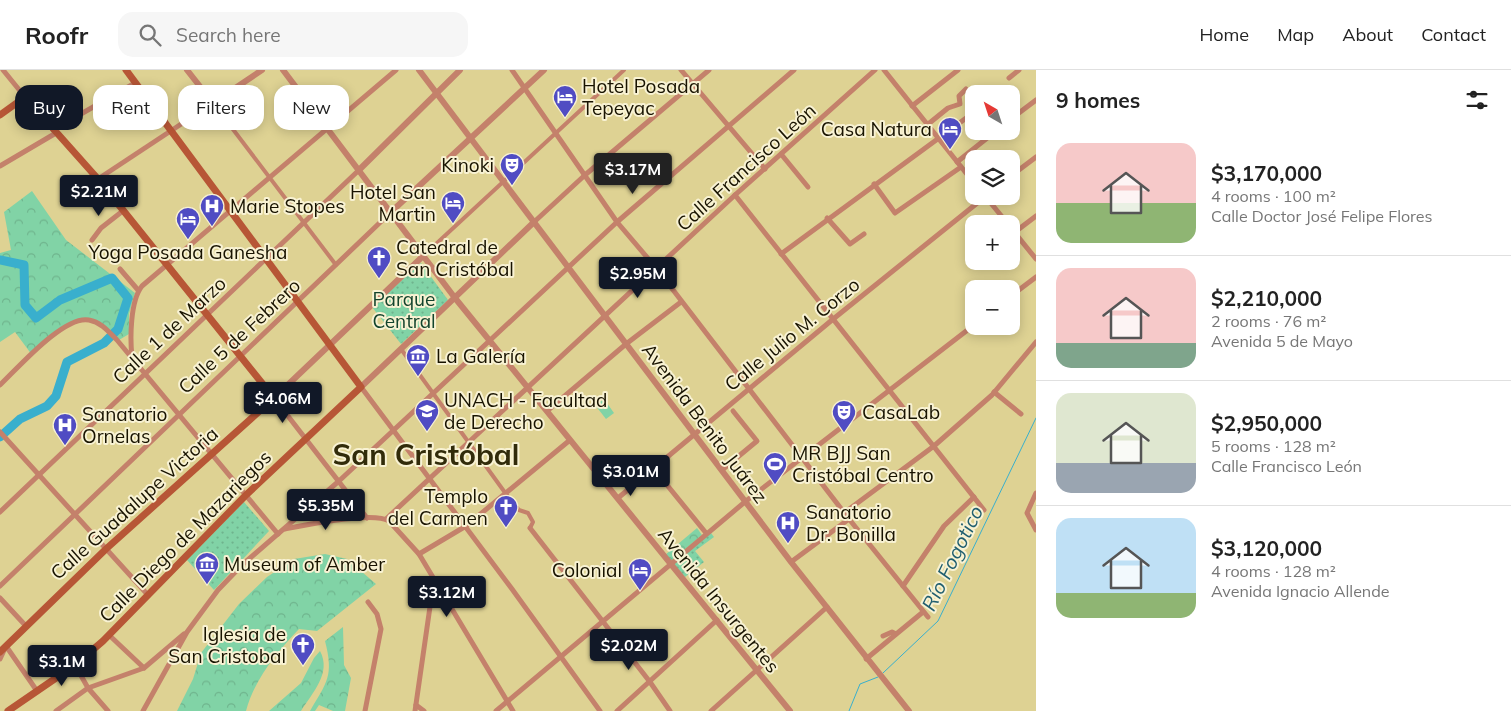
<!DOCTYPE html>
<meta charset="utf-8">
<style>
:root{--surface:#fff;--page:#f6f6f6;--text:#222;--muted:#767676;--line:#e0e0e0;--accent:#111827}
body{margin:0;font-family:Mulish,sans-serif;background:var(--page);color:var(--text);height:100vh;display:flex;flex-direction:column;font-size:19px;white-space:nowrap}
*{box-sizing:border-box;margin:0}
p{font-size:16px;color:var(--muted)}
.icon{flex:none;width:28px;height:28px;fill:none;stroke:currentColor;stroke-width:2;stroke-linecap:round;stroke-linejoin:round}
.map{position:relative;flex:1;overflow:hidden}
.side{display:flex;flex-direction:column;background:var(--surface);width:475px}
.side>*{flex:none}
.guide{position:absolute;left:15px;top:15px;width:475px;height:45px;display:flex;gap:10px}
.needle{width:32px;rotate:321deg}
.buttons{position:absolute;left:965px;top:15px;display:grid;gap:10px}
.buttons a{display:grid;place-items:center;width:55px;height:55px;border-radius:10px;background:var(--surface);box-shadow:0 2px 12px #0003;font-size:25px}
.price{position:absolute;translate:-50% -42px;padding:0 11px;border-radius:5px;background:var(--accent);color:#fff;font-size:16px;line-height:32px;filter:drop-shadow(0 1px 2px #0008)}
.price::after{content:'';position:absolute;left:50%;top:30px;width:15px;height:11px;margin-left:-8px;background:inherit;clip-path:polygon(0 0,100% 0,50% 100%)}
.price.selected{background:#222;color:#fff}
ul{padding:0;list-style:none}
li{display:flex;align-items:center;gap:15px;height:125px;padding:0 20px}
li+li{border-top:1px solid var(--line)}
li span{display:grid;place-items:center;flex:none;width:140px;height:100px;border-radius:15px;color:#555}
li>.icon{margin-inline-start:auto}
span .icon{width:60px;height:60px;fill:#fffc;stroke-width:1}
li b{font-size:21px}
h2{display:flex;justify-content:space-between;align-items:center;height:60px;padding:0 20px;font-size:21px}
.chip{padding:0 18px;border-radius:15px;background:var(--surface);box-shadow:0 2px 12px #0003;font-size:18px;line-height:45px}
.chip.selected{background:var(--accent);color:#fff}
header{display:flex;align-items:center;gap:30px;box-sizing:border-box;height:70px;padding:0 25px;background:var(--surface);border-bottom:1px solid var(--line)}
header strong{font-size:24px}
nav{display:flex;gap:28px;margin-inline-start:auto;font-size:18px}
.search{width:350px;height:45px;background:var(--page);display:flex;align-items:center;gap:12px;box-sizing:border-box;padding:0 18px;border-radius:15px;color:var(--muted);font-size:19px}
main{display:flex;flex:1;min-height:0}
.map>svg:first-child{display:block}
.green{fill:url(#green-dots)}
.forest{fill:url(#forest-crowns)}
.pitch{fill:#81d3a6}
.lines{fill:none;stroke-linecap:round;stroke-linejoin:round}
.stream{stroke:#39afcd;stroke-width:1}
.river{stroke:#39afcd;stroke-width:9}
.pedestrian{stroke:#c4816b;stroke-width:4}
.minor{stroke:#c4816b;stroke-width:5}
.tertiary{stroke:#c4816b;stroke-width:6}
.secondary{stroke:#b75636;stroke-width:7}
.labels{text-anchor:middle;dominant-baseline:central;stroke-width:4;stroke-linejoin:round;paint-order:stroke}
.poi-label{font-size:19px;fill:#181300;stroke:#f8f2d3;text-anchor:start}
.street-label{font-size:19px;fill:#181300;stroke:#f8f2d3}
.park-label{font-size:19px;fill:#13442d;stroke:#f8f2d3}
.water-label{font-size:20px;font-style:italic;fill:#215f70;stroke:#f8f2d3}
.town-label{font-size:29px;font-weight:bold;fill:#312b0a;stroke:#f8f2d3}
</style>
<header>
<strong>Roofr</strong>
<div class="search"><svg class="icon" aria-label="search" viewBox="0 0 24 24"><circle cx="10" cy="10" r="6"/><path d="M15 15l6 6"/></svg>Search here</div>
<nav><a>Home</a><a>Map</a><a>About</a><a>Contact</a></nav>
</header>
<main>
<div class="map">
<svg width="1036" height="641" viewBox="0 0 1036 641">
<defs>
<pattern id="green-dots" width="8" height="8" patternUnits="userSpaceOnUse" patternTransform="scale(1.25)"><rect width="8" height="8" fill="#81d3a6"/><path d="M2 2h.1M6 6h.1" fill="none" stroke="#6fb48d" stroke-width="1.8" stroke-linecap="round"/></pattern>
<pattern id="forest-crowns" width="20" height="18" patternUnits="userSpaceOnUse" patternTransform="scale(1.25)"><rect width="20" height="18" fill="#81d3a6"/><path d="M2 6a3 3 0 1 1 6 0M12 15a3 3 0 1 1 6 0" fill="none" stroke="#6fb48d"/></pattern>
</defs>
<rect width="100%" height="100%" fill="#ded293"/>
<g class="green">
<path d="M 421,193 L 448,230 L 401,274 L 372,237 Z"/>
<path d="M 244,432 L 269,461 L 214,520 L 187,490 Z"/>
<path d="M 711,463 L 714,467 L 695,481 L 704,492 L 685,507 L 673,493 Z"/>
</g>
<g class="forest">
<path d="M 32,121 L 66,170 L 135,223 L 129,244 L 129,264 L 119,270 L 98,252 L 75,250 L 32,285 L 15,262 L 0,272 L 0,183 L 11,180 L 4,142 Z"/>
<path d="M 697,458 L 702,465 L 671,491 L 665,485 Z"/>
<path d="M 325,484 L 347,489 L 376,514 L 317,561 L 299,559 C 277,582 254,610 246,641 L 177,641 L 193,609 L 201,583 L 239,534 L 267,507 L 294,489 Z"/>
<path d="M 343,557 L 344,595 L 351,608 L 345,641 L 333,641 L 319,635 L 315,641 L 310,641 C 327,612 334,606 325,571 Z"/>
<path d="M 320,581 C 332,603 312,623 301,641 L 269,641 L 301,613 L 314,588 Z"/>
</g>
<path class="pitch" d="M 604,329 L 614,343 L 606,349 L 595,335 Z"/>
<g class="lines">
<g class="stream">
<path d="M 883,603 L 938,551 L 1036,348"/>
<path d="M 849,641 L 860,614 L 878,607"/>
</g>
<path class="river" d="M 0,190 L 24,195 L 25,235 L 36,248 L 60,230 L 112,208 L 128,228 L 118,259 L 104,273 L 67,292 L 56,326 L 47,336 L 20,349 L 0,367"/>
<g class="pedestrian">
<path d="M 213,33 L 336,195"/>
<path d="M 423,186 L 624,0"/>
<path d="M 401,279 L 506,424 L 519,440 L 528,443 L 533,452 L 530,458"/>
</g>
<g class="minor">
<path d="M 3,0 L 25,27"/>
<path d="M 512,0 L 617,152 L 657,199 L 849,449 L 928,547"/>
<path d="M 681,0 L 765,99"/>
<path d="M 884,0 L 974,113"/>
<path d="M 1009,8 L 1019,0"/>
<path d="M 912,36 L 958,0"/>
<path d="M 1011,49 L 1036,30"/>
<path d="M 927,55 L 948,38 L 960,34 L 959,26 L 966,19"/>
<path d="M 53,60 L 135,13"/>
<path d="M 781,84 L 808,117"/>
<path d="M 957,92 L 996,61"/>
<path d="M 0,96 L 56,63"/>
<path d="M 1011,106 L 1036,87"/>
<path d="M 98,109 L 213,33"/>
<path d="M 874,114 L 895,143 L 961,97"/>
<path d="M 735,125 L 984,440"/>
<path d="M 985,126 L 1008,154"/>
<path d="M 827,148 L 850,174 L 864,164"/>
<path d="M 533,153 L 585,105 L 709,0"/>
<path d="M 1011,158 L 1036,189"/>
<path d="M 1015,162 L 1036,146"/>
<path d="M 92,170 L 101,158 L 124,140"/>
<path d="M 781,184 L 973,43"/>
<path d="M 120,199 L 138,220"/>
<path d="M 1011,226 L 1036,207"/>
<path d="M 132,287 C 130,269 130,231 142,216 L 396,0"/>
<path d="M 0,315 C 18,298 64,245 89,250 C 101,252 109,262 117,270 L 278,464"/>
<path d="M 361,317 L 512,519 L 600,641"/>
<path d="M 994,322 L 1021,344"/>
<path d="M 274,328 L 367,448"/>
<path d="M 547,341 L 626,274 L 681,232"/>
<path d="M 0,362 L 148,525"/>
<path d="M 654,399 L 706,463"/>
<path d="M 722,400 L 757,371 L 733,341"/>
<path d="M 1036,423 L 1027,443 L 1036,460"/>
<path d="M 618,428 L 832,250 L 986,126"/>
<path d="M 0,442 L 359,100"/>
<path d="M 844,443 L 934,376 L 992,325 L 1036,272"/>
<path d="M 386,449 L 735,125 L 875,0"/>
<path d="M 530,458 L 650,612 L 670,641"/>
<path d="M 285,459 C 305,455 373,441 389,451 L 419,484 L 513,641"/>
<path d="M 419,484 L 466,456 L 570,370"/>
<path d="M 791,492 L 849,449"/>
<path d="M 0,516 L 391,142"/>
<path d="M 903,516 L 944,456 L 974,427"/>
<path d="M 0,528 L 25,555"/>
<path d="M 109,565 L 144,598"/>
<path d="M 883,566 L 892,562 L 896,564"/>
<path d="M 0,589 L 6,576 L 37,621"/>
<path d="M 866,589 L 923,542"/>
<path d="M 75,595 L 88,618 L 108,641"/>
<path d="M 416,635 L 424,641"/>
<path d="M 56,641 L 88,618 L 144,598 L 184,564"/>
<path d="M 143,641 L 187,562 L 218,520 L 242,495 L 339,411 L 617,152 L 794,0"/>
<path d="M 365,641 L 381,559 L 377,544 L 368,532"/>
<path d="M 415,641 L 434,509"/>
<path d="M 496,641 L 746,431 L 974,255"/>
<path d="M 617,641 L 717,550"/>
<path d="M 711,641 L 827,537"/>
</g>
<g class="tertiary">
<path d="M 187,0 L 213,33 L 262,0"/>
<path d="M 283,0 L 455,228 L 790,641"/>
<path d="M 419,0 L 791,492 L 909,641"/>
<path d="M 359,100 L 460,0"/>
<path d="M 391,142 L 544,0"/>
<path d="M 361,317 L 533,153"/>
<path d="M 274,328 L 423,186"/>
</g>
<g class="secondary">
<path d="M 0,45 L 25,27 L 98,109 L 274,328 L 106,479 L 0,582"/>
<path d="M 8,641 L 75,595 L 103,571 L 245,426 L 361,317 L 126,0"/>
</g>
</g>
<defs>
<g id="hotel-pin" transform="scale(1.25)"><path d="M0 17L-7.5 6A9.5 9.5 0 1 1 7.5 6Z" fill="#504cc3" stroke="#f8f2d3"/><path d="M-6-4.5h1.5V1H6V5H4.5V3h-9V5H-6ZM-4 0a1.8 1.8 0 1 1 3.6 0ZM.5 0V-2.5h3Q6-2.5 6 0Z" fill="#fff"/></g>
<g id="theatre-pin" transform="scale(1.25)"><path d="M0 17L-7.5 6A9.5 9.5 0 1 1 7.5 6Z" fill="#504cc3" stroke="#f8f2d3"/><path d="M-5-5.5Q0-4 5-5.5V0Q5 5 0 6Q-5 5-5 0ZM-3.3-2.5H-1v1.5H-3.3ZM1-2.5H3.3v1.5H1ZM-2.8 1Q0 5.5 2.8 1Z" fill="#fff"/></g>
<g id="hospital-pin" transform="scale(1.25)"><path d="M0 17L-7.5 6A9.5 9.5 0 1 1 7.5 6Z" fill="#504cc3" stroke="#f8f2d3"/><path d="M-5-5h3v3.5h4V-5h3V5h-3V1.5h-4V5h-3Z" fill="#fff"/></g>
<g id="church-pin" transform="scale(1.25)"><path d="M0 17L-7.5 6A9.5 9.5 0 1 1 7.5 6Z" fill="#504cc3" stroke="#f8f2d3"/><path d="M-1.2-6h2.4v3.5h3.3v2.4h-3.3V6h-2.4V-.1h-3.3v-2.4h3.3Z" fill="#fff"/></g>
<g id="museum-pin" transform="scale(1.25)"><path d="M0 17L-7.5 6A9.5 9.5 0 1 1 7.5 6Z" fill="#504cc3" stroke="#f8f2d3"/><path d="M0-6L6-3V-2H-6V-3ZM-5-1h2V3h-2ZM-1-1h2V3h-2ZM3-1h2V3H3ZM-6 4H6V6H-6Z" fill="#fff"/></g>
<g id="university-pin" transform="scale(1.25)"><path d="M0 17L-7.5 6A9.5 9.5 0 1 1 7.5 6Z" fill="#504cc3" stroke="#f8f2d3"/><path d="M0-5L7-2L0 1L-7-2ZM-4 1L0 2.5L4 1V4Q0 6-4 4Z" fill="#fff"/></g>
<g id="stadium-pin" transform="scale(1.25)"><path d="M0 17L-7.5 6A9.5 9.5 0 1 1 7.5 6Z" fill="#504cc3" stroke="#f8f2d3"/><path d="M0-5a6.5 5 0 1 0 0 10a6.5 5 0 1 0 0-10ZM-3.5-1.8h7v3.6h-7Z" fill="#fff"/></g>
</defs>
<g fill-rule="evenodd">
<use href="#hotel-pin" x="565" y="27"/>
<use href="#hotel-pin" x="950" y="59"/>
<use href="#theatre-pin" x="512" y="95"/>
<use href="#hotel-pin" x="453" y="133"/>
<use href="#hospital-pin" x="212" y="136"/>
<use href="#hotel-pin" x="188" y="149"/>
<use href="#church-pin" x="379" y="188"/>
<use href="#museum-pin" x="418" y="286"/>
<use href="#university-pin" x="427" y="341"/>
<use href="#theatre-pin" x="844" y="342"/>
<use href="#hospital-pin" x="65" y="355"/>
<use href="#stadium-pin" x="775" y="394"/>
<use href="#church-pin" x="506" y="437"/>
<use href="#hospital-pin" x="788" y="453"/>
<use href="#museum-pin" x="207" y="494"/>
<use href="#hotel-pin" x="640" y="500"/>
<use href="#church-pin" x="303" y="575"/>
</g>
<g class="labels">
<g class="poi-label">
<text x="582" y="16">Hotel Posada<tspan x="582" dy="22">Tepeyac</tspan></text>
<text x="932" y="59" text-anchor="end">Casa Natura</text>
<text x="494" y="95" text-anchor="end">Kinoki</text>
<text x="436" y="122" text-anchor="end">Hotel San<tspan x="436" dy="22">Martin</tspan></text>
<text x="230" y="136">Marie Stopes</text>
<text x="396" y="177">Catedral de<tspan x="396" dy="22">San Cristóbal</tspan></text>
<text x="188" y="182" text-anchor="middle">Yoga Posada Ganesha</text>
<text x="436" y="286">La Galería</text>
<text x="444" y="330">UNACH - Facultad<tspan x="444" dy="22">de Derecho</tspan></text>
<text x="862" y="342">CasaLab</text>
<text x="82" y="344">Sanatorio<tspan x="82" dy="22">Ornelas</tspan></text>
<text x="792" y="383">MR BJJ San<tspan x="792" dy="22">Cristóbal Centro</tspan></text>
<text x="488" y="426" text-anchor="end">Templo<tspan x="488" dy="22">del Carmen</tspan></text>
<text x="806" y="442">Sanatorio<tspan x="806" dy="22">Dr. Bonilla</tspan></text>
<text x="224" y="494">Museum of Amber</text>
<text x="622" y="500" text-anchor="end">Colonial</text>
<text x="286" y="564" text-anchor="end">Iglesia de<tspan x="286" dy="22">San Cristobal</tspan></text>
</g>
<g class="street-label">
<text transform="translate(746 97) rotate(-42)">Calle Francisco León</text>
<text transform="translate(169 260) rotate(-43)">Calle 1 de Marzo</text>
<text transform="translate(792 264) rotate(-39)">Calle Julio M. Corzo</text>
<text transform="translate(239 266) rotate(-43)">Calle 5 de Febrero</text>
<text transform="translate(705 353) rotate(53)">Avenida Benito Juárez</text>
<text transform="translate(134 433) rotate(-42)">Calle Guadalupe Victoria</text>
<text transform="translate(185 466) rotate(-45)">Calle Diego de Mazariegos</text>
<text transform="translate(719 530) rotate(51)">Avenida Insurgentes</text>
</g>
<g class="park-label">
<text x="404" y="229">Parque<tspan x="404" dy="22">Central</tspan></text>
</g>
<g class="water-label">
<text transform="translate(952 488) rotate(-64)">Río Fogotico</text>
</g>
<g class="town-label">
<text x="426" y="384">San Cristóbal</text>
</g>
</g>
</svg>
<div class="buttons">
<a><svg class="needle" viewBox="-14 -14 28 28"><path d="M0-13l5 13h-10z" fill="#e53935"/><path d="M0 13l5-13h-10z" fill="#767676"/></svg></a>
<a><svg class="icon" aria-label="layers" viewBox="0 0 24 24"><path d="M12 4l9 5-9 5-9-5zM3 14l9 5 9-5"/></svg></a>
<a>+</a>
<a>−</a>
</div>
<b class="price selected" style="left:633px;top:125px">$3.17M</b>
<b class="price" style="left:99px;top:147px">$2.21M</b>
<b class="price" style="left:638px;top:229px">$2.95M</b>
<b class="price" style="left:283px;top:354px">$4.06M</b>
<b class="price" style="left:631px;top:427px">$3.01M</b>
<b class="price" style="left:326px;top:461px">$5.35M</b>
<b class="price" style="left:447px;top:548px">$3.12M</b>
<b class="price" style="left:629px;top:601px">$2.02M</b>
<b class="price" style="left:62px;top:617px">$3.1M</b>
<div class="guide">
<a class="chip selected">Buy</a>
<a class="chip">Rent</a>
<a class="chip">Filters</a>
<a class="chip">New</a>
</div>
</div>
<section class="side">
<h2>9 homes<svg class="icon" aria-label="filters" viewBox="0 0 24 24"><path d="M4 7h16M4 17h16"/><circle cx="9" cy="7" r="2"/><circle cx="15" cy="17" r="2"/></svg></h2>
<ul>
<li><span style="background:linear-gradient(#f6c9c9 60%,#8fb573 0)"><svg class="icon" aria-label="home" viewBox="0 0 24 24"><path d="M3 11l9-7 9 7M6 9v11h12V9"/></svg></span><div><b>$3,170,000</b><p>4 rooms · 100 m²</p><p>Calle Doctor José Felipe Flores</p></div></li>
<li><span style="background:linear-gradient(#f6c9c9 75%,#7fa58c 0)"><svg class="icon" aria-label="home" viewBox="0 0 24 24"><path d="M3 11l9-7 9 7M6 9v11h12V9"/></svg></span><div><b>$2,210,000</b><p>2 rooms · 76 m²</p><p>Avenida 5 de Mayo</p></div></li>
<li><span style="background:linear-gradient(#dfe7d0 70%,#9aa5b1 0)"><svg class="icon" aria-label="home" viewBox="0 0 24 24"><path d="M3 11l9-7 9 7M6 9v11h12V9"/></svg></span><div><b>$2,950,000</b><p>5 rooms · 128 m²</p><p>Calle Francisco León</p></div></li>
<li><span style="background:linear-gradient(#bfe0f5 75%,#8fb573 0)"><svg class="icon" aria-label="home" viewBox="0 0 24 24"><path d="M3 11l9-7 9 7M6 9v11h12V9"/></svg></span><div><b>$3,120,000</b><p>4 rooms · 128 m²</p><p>Avenida Ignacio Allende</p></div></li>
</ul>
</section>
</main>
